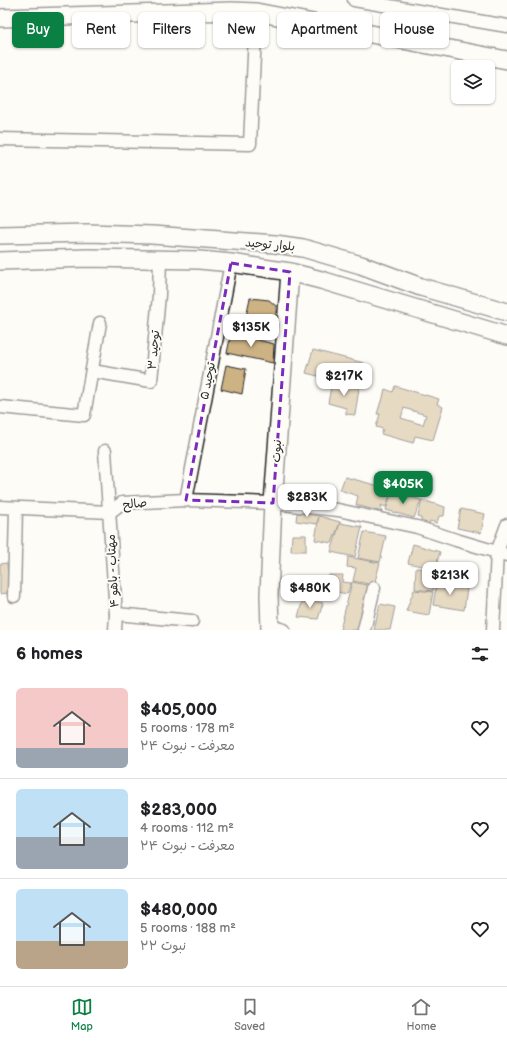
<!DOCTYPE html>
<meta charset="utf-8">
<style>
:root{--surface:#fff;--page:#f6f6f6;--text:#202124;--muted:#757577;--line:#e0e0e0;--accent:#0b8043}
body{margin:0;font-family:"Balsamiq Sans","Playpen Sans Arabic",sans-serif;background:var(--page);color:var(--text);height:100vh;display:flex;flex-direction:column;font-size:15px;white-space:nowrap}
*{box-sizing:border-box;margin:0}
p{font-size:13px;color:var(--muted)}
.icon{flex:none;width:22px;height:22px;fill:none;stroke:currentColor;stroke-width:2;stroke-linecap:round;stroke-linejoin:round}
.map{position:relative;height:630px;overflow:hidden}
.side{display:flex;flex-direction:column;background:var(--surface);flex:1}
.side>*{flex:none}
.top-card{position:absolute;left:12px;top:12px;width:483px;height:36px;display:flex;gap:8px}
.controls{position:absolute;left:451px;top:60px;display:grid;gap:8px}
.controls a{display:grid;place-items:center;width:44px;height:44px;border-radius:6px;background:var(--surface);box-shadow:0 1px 3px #0004;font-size:20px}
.price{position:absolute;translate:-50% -34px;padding:0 9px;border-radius:8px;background:#fff;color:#222;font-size:13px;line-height:26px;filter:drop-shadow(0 1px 2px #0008)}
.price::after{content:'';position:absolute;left:50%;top:24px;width:12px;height:9px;margin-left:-6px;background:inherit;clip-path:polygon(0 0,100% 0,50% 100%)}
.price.current{background:var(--accent);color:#fff}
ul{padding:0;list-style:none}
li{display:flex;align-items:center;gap:12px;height:100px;padding:0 16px}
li+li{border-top:1px solid var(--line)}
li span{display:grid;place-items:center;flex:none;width:112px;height:80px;border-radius:6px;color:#555}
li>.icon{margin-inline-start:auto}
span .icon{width:48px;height:48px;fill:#fffc;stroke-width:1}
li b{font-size:17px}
h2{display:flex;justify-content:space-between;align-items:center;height:48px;padding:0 16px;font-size:17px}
.tag{padding:0 14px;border-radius:6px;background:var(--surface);box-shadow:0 1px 3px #0004;font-size:14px;line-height:36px}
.tag.current{background:var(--accent);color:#fff}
.tab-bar{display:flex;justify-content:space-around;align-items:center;height:56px;border-top:1px solid var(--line);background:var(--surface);font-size:11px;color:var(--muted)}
.tab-bar a{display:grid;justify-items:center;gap:2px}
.tab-bar .current{color:var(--accent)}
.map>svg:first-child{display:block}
.building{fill:#cdb283;stroke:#2b2b2b;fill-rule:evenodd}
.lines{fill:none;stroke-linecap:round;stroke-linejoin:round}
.street-casing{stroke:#2b2b2b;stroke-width:15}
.secondary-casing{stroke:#2b2b2b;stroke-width:20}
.street{stroke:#fdfcf7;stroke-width:12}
.secondary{stroke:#fdfcf7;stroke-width:17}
.marked{fill:none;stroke:#7b2cbf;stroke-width:3;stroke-dasharray:8 5;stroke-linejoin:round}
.labels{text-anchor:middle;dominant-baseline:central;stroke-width:4;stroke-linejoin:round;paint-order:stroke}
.street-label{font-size:12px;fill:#2b2b2b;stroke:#fdfcf7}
</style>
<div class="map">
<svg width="507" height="630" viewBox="0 0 507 630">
<rect width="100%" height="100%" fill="#fdfcf7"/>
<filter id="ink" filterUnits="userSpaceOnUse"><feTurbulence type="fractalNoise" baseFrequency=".025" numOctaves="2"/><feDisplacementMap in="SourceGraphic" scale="8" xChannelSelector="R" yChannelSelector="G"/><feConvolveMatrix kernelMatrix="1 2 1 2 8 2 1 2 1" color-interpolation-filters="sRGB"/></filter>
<g filter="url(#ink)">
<g class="building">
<path d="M 250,298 L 269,300 L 276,306 L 276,320 L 260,318 L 257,339 L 251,337 L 252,322 L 245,321 Z"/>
<path d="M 231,334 L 246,337 L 274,344 L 273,363 L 227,353 Z"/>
<path d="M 313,350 L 364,363 L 358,386 L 306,373 Z"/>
<path d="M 226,365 L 246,369 L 242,394 L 221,389 Z"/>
<path d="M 332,382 L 359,388 L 355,415 L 346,414 L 346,408 L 328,403 Z"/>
<path d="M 395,386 L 439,399 L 437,404 L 443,407 L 433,440 L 415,436 L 413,443 L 381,434 L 383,429 L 376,427 L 380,414 L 377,414 L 381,401 L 382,402 L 385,389 L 393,392 ZM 404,408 L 426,415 L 423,425 L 401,418 Z"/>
<path d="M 345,477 L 387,488 L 387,494 L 390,495 L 386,507 L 381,505 L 382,512 L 356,505 L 358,496 L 340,490 Z"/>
<path d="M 392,491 L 421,500 L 414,518 L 386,510 Z"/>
<path d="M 422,500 L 445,507 L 444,516 L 439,516 L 437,523 L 430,521 L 429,524 L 421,523 L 421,518 L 418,516 Z"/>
<path d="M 461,509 L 485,514 L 481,533 L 457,528 Z"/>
<path d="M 297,513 L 319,516 L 317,524 L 296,521 Z"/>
<path d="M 319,516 L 340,522 L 332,543 L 315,540 Z"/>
<path d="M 340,523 L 362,527 L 355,557 L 331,552 Z"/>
<path d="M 364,532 L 386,536 L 380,562 L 358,558 Z"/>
<path d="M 292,535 L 306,535 L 306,551 L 291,551 Z"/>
<path d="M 413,544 L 440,552 L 435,569 L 408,563 Z"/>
<path d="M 348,557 L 380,563 L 374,585 L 353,581 L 356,568 L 347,567 Z"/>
<path d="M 7,563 L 9,593 L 0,594 L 0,564 Z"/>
<path d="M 416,568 L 436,570 L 433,591 L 415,589 Z"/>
<path d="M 329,575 L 343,575 L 342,582 L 351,583 L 347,594 L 328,590 Z"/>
<path d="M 437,581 L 467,588 L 464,610 L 433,605 Z"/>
<path d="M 352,582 L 372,586 L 362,630 L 340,630 Z"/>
<path d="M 414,590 L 433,592 L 429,615 L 406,611 Z"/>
<path d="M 303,599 L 323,603 L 318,619 L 298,617 Z"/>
<path d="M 380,604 L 395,607 L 390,630 L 374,630 Z"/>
</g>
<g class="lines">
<g class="street-casing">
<g id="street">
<path d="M 354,0 L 507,26"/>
<path d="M 0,139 L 250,144 L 256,12"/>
<path d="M 92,371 L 151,381 L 159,295 L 160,259"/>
<path d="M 0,407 L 84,415 L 100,323"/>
<path d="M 105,451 L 116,614 L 115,630"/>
<path d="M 186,500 L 231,263"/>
<path d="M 0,507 L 110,512 L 122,503 L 186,500 L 273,503 L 338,510 L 417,527 L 456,540 L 507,555"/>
<path d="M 14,596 L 16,509"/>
<path d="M 116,614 L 192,621"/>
<path d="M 270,626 L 284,630"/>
<path d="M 364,630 L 374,588"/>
<path d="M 493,630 L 497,552 L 507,525"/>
</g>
</g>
<g class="secondary-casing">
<g id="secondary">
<path d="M 0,18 L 232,11 L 256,12 L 507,60"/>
<path d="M 0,235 L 88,233 L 152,235 L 275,244 L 303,248 L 361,265 L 421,287 L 507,312"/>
<path d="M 0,261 L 87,258 L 199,260 L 231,263 L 290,272 L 321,280 L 507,336"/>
<path d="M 270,630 L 269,595 L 273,503 L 290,272"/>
</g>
</g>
<use href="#street" class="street"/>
<use href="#secondary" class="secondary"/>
</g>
</g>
<path d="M0 0H507V630H0ZM 231,263 L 290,272 L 273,503 L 186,500 Z" fill="#fdfcf7" fill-opacity=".55" fill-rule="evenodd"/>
<path class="marked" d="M 231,263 L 290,272 L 273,503 L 186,500 Z"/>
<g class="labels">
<g class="street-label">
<text transform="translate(270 245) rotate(5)">بلوار توحید</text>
<text transform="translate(154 350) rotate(-85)">توحید ۳</text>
<text transform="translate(208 381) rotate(-79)">توحید ۵</text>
<text transform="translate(277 451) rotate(-86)">نبوت</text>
<text transform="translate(135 504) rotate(-7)">صالح</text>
<text transform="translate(113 571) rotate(-93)">مهتاب - باهو ۴</text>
</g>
</g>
</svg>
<div class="controls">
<a><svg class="icon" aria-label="layers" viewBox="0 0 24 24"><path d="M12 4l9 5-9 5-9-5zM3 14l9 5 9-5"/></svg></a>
</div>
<b class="price" style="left:251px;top:348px">$135K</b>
<b class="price" style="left:344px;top:397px">$217K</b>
<b class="price current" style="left:403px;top:505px">$405K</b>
<b class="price" style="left:307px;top:518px">$283K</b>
<b class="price" style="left:450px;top:596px">$213K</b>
<b class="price" style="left:310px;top:609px">$480K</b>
<div class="top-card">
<a class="tag current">Buy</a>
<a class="tag">Rent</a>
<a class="tag">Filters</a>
<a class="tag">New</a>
<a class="tag">Apartment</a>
<a class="tag">House</a>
</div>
</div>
<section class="side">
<h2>6 homes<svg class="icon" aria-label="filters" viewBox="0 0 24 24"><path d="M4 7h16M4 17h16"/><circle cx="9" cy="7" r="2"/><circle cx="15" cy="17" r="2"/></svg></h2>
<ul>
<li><span style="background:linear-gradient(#f6c9c9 75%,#9aa5b1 0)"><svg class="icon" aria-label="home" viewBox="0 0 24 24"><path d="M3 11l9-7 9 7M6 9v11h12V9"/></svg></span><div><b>$405,000</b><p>5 rooms · 178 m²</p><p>معرفت - نبوت ۲۴</p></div><svg class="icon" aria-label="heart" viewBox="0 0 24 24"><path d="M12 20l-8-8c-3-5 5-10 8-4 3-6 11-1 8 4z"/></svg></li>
<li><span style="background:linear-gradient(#bfe0f5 60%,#9aa5b1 0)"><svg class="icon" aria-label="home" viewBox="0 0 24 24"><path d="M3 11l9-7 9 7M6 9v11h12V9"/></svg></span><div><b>$283,000</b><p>4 rooms · 112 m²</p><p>معرفت - نبوت ۲۴</p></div><svg class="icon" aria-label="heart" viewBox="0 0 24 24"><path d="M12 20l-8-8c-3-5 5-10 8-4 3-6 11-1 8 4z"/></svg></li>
<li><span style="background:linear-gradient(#bfe0f5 65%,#b9a48a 0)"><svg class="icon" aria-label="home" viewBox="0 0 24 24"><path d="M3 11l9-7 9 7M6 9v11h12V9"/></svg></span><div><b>$480,000</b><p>5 rooms · 188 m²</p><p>نبوت ۲۲</p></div><svg class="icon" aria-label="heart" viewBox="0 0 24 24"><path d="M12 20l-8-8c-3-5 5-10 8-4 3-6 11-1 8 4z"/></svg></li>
</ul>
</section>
<nav class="tab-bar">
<a class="current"><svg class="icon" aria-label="map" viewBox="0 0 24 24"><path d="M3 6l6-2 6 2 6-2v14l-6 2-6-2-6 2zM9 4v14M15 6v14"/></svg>Map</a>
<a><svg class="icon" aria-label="saved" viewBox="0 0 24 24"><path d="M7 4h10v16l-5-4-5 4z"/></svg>Saved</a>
<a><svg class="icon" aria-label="home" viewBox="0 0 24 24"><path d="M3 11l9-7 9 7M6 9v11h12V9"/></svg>Home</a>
</nav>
